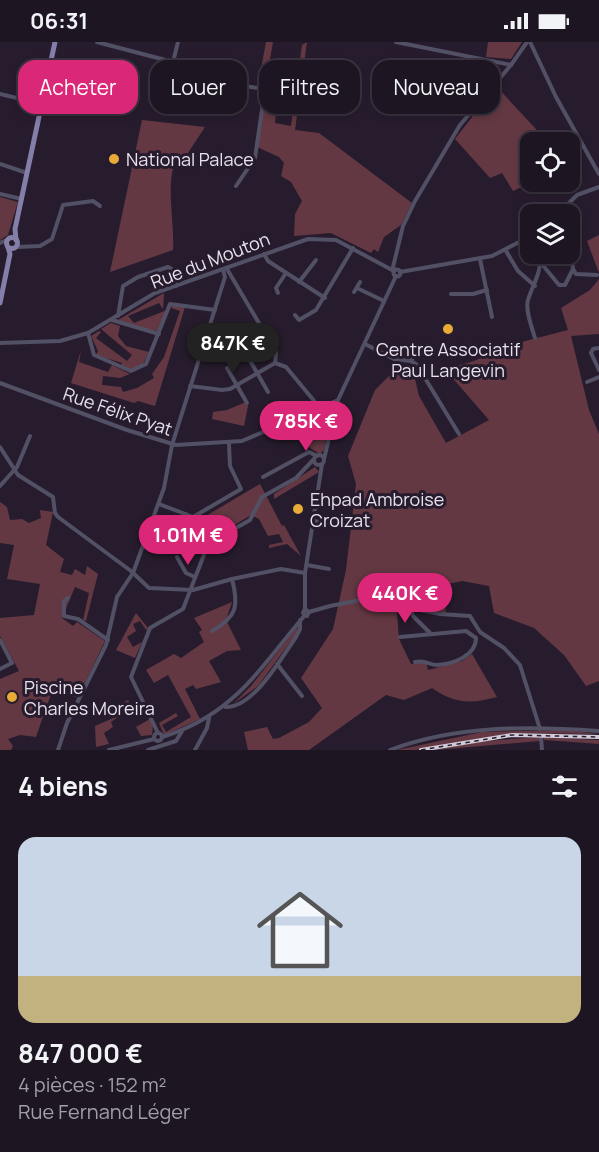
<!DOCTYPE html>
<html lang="fr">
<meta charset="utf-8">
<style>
:root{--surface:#1d1522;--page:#2a222f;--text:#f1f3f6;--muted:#a09fa5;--line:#3b3440;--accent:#db2777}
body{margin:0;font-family:Manrope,sans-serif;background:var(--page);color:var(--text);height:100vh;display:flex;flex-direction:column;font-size:22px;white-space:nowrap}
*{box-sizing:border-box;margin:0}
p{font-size:20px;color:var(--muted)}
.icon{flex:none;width:33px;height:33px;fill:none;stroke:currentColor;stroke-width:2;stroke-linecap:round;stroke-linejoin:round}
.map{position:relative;height:708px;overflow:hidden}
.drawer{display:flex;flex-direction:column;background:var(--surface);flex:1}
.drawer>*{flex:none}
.hud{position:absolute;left:18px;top:18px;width:564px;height:54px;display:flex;gap:12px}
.tools{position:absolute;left:520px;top:90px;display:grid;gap:12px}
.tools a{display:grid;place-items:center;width:60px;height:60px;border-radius:12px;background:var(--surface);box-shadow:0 3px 9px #0003,0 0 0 2px var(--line);font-size:30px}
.price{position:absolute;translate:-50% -51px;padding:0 14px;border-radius:21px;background:var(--accent);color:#fff;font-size:20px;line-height:39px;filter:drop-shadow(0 2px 3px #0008)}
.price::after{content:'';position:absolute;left:50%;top:36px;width:18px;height:14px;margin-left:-9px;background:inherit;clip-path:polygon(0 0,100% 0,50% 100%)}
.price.current{background:#222;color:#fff}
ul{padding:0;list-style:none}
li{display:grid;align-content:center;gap:12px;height:318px;padding:0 18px}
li+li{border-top:2px solid var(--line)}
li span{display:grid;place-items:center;height:186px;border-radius:18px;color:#555}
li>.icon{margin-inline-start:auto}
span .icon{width:108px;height:108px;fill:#fffc;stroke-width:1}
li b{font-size:26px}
h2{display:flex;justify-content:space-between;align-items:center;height:72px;padding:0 18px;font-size:26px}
.pill{padding:0 21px;border-radius:18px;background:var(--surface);box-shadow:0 3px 9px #0003,0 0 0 2px var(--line);font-size:21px;line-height:54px}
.pill.current{background:var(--accent);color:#fff}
.status{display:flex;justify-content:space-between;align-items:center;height:42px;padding:0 30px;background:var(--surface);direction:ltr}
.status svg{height:16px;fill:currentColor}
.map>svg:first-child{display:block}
.green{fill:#633843}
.water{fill:#344770}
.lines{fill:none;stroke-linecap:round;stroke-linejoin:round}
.minor{stroke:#525065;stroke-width:4}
.major{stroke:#837fa9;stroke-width:5}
.rail-casing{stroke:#d2cad6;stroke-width:4}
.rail{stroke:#271c2d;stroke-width:1.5;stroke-dasharray:4.5;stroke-linecap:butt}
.poi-dot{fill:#e8ab37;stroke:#271c2d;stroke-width:2}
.labels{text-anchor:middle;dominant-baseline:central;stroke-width:6;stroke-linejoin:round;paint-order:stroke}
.poi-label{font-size:18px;fill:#e9e1ed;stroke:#271c2d;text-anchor:start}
.street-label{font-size:18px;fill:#e9e1ed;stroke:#271c2d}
</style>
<div class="status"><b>06:31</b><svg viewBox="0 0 49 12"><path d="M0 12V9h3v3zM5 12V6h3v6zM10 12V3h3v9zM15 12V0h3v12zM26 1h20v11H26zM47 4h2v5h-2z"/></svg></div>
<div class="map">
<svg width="599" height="708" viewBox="0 0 599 708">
<rect width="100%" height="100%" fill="#271c2d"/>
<g class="green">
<path d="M 266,0 L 273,0 L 267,35 L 278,43 L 275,81 L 291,84 L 302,3 L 307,0 L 295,88 L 319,91 L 412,161 L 401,183 L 384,195 L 378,210 L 374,207 L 371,211 L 331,191 L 294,194 L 295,172 L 302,159 L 291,140 L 281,134 L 284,121 L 279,115 L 257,105 L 265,47 L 258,43 Z"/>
<path d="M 488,0 L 522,0 L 511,17 L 486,15 Z"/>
<path d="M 496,44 L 548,100 L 531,100 L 532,140 L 513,149 L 502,131 L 490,136 L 455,97 Z"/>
<path d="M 228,49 L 237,51 L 235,68 L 226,67 Z"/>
<path d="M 142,78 L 205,85 L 184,117 L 176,119 C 165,140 175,182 173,208 L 110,230 Z"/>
<path d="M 0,155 L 18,160 L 8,193 L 0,198 Z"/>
<path d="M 599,193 L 599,231 L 587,199 Z"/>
<path d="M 599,237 L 599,292 L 571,294 L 589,368 L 599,392 L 599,639 L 586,644 L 564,613 L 534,586 L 494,571 L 489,544 L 462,539 L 443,543 L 446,572 L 411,565 L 397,571 L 399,597 L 411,622 L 426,620 L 428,628 L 462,619 L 472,612 L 497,655 C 471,662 455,662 432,646 L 404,658 L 386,653 L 309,708 L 248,708 L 244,690 L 267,685 L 273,697 L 279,696 L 309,680 L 322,666 L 301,636 L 333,587 L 346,528 L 356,442 L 348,414 L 375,348 L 399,324 L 407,324 L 413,328 L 419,354 L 446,401 L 489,378 L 443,325 C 461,324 481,319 494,307 L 568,288 L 561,266 L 590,248 Z"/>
<path d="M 164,251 L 163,267 L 159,261 L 128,274 L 134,281 L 167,268 L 158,289 L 129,284 L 129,281 L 118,278 Z"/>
<path d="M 173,263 L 185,265 L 155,364 L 138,359 L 134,361 L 71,341 L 81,308 L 79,320 L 108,330 L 112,323 L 130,332 L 120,336 L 103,334 L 102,343 L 121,345 L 123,350 L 137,346 L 154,336 L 152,332 L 164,315 L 180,269 L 171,266 Z"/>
<path d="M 111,281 L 120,284 L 118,294 L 126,304 L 149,310 L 143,322 L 131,328 L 121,324 L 122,321 L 96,313 L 98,309 L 91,294 L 99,289 L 101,290 L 96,296 L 127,319 L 132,313 L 101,287 Z"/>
<path d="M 246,360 L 248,364 L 244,384 L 212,377 L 213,370 L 227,368 Z"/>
<path d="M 327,394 L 324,408 L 320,412 L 310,406 L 307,399 Z"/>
<path d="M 315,425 L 319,430 L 274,457 L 274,452 Z"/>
<path d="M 260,442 L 282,484 L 284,483 L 301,514 L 287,502 L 269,506 L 269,503 L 283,500 L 279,492 L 268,494 L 259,477 L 251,473 L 210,498 L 199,478 Z"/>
<path d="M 0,460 L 7,465 L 10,478 L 22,477 L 29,481 L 41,476 L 40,468 L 53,470 L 46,503 L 64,517 L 60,530 L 72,533 L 75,527 L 85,533 L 87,524 L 98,532 L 86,579 L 83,578 L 89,551 L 75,545 L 62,576 L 73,584 L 77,580 L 105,599 L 78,655 L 51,652 L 36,695 L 20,693 L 8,697 L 13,704 L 11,708 L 0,708 L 0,637 L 19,629 L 0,594 L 0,576 L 34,573 L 40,542 L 7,537 L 14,503 L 0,501 Z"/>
<path d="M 232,560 L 226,578 L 241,608 L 227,609 L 209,619 L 221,640 L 196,647 L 193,643 L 185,647 L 200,677 L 164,693 L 159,681 L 176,671 L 178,674 L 162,683 L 166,690 L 191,675 L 168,633 L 154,641 L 146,628 L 174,612 L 181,616 L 204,600 L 199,590 L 202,588 L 194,576 Z"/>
<path d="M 136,571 L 148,586 L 146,588 L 140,579 L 133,582 L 136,589 L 127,595 L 133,605 L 142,600 L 135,616 L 116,608 Z"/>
<path d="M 298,584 L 296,592 L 258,644 L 233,662 L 251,644 Z"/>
<path d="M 128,658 L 132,665 L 111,680 L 113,685 L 104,691 L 109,702 L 96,705 L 95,684 L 118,674 L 114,666 Z"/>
<path d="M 150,677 L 153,683 L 152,693 L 141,694 L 136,685 Z"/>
<path d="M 565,688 L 599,692 L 513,691 L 415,708 L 397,708 L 482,690 Z"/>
<path d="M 540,695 L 540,699 L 435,708 L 484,699 Z"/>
<path d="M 543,695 L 599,698 L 599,702 L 544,698 Z"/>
</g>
<path class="water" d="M 478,22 L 495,27 L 495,34 L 483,45 L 478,43 L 474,28 Z"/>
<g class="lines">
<g class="minor">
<path d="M 97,0 L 173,20 L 181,32 L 188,36 L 265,47 L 255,116 L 236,144"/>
<path d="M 396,0 L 511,23"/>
<path d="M 530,0 L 556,55 L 599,132"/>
<path d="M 173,20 L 178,0"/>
<path d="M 0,52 L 42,62"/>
<path d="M 0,122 L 27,131"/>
<path d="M 0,152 L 22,157"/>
<path d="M 558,172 L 577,153 L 599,145"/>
<path d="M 0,201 L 9,197"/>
<path d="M 16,205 L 40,204 L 52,197 L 63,163 L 93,159 L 100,164"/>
<path d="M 506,209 L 518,229 L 535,244"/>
<path d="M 264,212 L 268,219 L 325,256"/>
<path d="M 480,217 L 492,275"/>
<path d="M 541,221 L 559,243 L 565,243 L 573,227 L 570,197"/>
<path d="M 227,227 L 276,310 L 275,321 L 286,325 L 320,366"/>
<path d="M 573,227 L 576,232 L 597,233"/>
<circle cx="397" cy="231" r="3.5"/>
<path d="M 395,228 L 393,225 L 403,184 L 415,159 L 460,83 L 511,23 L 527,0"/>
<path d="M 400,230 L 492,214 L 531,194"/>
<path d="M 299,240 L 316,218"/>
<path d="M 357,246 L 384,259"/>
<path d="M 354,250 L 360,240"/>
<path d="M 278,251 L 276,246 L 286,231"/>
<path d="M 451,252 L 473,252 L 487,248"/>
<path d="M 295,273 L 299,278 L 316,268 L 353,206"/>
<path d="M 118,274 L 123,244 L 138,235 L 168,225 L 173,228 L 176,244"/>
<path d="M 112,278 L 159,292"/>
<path d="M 88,291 L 94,313 L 131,329 L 146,322 L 170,262 L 215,268"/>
<path d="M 535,296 C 532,286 525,268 528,258 C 533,242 542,230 540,212"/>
<path d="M 0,301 L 60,299 L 88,291 L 155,251 L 308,197 L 336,198 L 394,229"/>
<path d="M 365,302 L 394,317 L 411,319 L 417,323 L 459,392"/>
<path d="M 599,306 L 593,307 L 591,311 L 599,328"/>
<path d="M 248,315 L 268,350"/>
<path d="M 411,319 L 418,308"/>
<path d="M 227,326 L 247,361"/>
<path d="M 587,340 L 599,335"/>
<path d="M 0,341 L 127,388 L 176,403 L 242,399 L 338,358 L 396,234"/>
<path d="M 190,344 L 222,348 L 230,347 L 275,321"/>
<path d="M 0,405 L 18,433 L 53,455 L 55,471 L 58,475 L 131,529 L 149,546 L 193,548 L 232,537 L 281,527 L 305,531"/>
<circle cx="319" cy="418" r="5"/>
<path d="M 324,417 L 338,358"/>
<path d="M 263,435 L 309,410 L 317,414"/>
<path d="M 0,444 L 17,425 L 30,394"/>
<path d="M 159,462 L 193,475"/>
<path d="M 193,475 L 241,447 L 230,424 L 229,402"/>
<path d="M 313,479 L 336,482"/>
<path d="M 178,487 L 186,472"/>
<path d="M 206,503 L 250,478 L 262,455 L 296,436 L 314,417"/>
<path d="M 177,515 L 186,531 L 195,535"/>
<path d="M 307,523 L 329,527"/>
<path d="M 68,556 L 64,559 L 64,574 L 78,577 L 108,598"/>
<path d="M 410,565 L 413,574 L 430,591"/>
<path d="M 305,567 L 305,531 L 322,422"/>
<path d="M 309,570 L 305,567 L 303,571 L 307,574 L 309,570 L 330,564 L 366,557 L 440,572 L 470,574 L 480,590 L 504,606 L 520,623 L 540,687"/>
<path d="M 212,589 C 237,575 239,564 232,537"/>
<path d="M 400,595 L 466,589 L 476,596 C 476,614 453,622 437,623 C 429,623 427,618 415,620"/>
<path d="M 0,598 L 12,621 L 0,627"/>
<path d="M 277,622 L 302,654"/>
<path d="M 225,665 C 253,667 282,615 296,595 L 300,587 L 300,578"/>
<circle cx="158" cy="695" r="4"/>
<path d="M 158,691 L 131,635 L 150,586 L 183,567 L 207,505 L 193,475"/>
<path d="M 162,695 C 233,674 260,626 305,573"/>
<path d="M 541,695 L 542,708"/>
<path d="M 58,708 L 67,681 L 106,603 L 117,555 L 133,531 L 164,446 L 172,403 L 225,235 L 223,228"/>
<path d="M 109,708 L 154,697"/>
<path d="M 148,708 L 176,699 L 182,689"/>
<path d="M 195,708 L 207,686 L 209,676"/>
<path d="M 390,708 C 456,683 530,684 599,689"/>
</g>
<g class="major">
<circle cx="12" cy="201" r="5.5"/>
<path d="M 16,198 L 15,187 L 55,0"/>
<path d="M 0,261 L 10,212 L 8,205"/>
</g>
<g class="rail-casing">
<path id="rail" d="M 421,708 L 512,693 L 599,695"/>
</g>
<use href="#rail" class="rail"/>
</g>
<g class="poi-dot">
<circle cx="114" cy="117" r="6"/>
<circle cx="448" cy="287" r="6"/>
<circle cx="298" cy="467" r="6"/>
<circle cx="12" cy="655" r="6"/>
</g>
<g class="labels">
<g class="poi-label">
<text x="126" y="117">National Palace</text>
<text x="448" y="307" text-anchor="middle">Centre Associatif<tspan x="448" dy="21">Paul Langevin</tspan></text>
<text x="310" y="457">Ehpad Ambroise<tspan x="310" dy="21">Croizat</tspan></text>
<text x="24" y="645">Piscine<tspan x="24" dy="21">Charles Moreira</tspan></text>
</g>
<g class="street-label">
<text transform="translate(210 218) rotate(-21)">Rue du Mouton</text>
<text transform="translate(118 369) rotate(19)">Rue Félix Pyat</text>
</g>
</g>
</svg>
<div class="tools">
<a><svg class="icon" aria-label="locate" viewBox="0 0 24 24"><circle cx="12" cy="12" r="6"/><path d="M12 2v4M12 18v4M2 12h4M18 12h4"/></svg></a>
<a><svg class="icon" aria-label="layers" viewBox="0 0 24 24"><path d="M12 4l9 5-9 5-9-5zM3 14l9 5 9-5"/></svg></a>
</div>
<b class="price current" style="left:233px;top:332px">847K €</b>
<b class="price" style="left:306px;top:410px">785K €</b>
<b class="price" style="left:188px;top:524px">1.01M €</b>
<b class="price" style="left:405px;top:582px">440K €</b>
<div class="hud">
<a class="pill current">Acheter</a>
<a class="pill">Louer</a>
<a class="pill">Filtres</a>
<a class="pill">Nouveau</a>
</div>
</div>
<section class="drawer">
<h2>4 biens<svg class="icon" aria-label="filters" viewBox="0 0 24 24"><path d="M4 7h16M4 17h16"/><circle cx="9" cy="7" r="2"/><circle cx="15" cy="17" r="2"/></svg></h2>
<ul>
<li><span style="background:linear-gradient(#c9d6e8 75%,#c2b280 0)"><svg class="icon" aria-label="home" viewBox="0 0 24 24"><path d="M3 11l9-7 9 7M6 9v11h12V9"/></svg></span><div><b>847 000 €</b><p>4 pièces · 152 m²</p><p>Rue Fernand Léger</p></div></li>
</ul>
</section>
